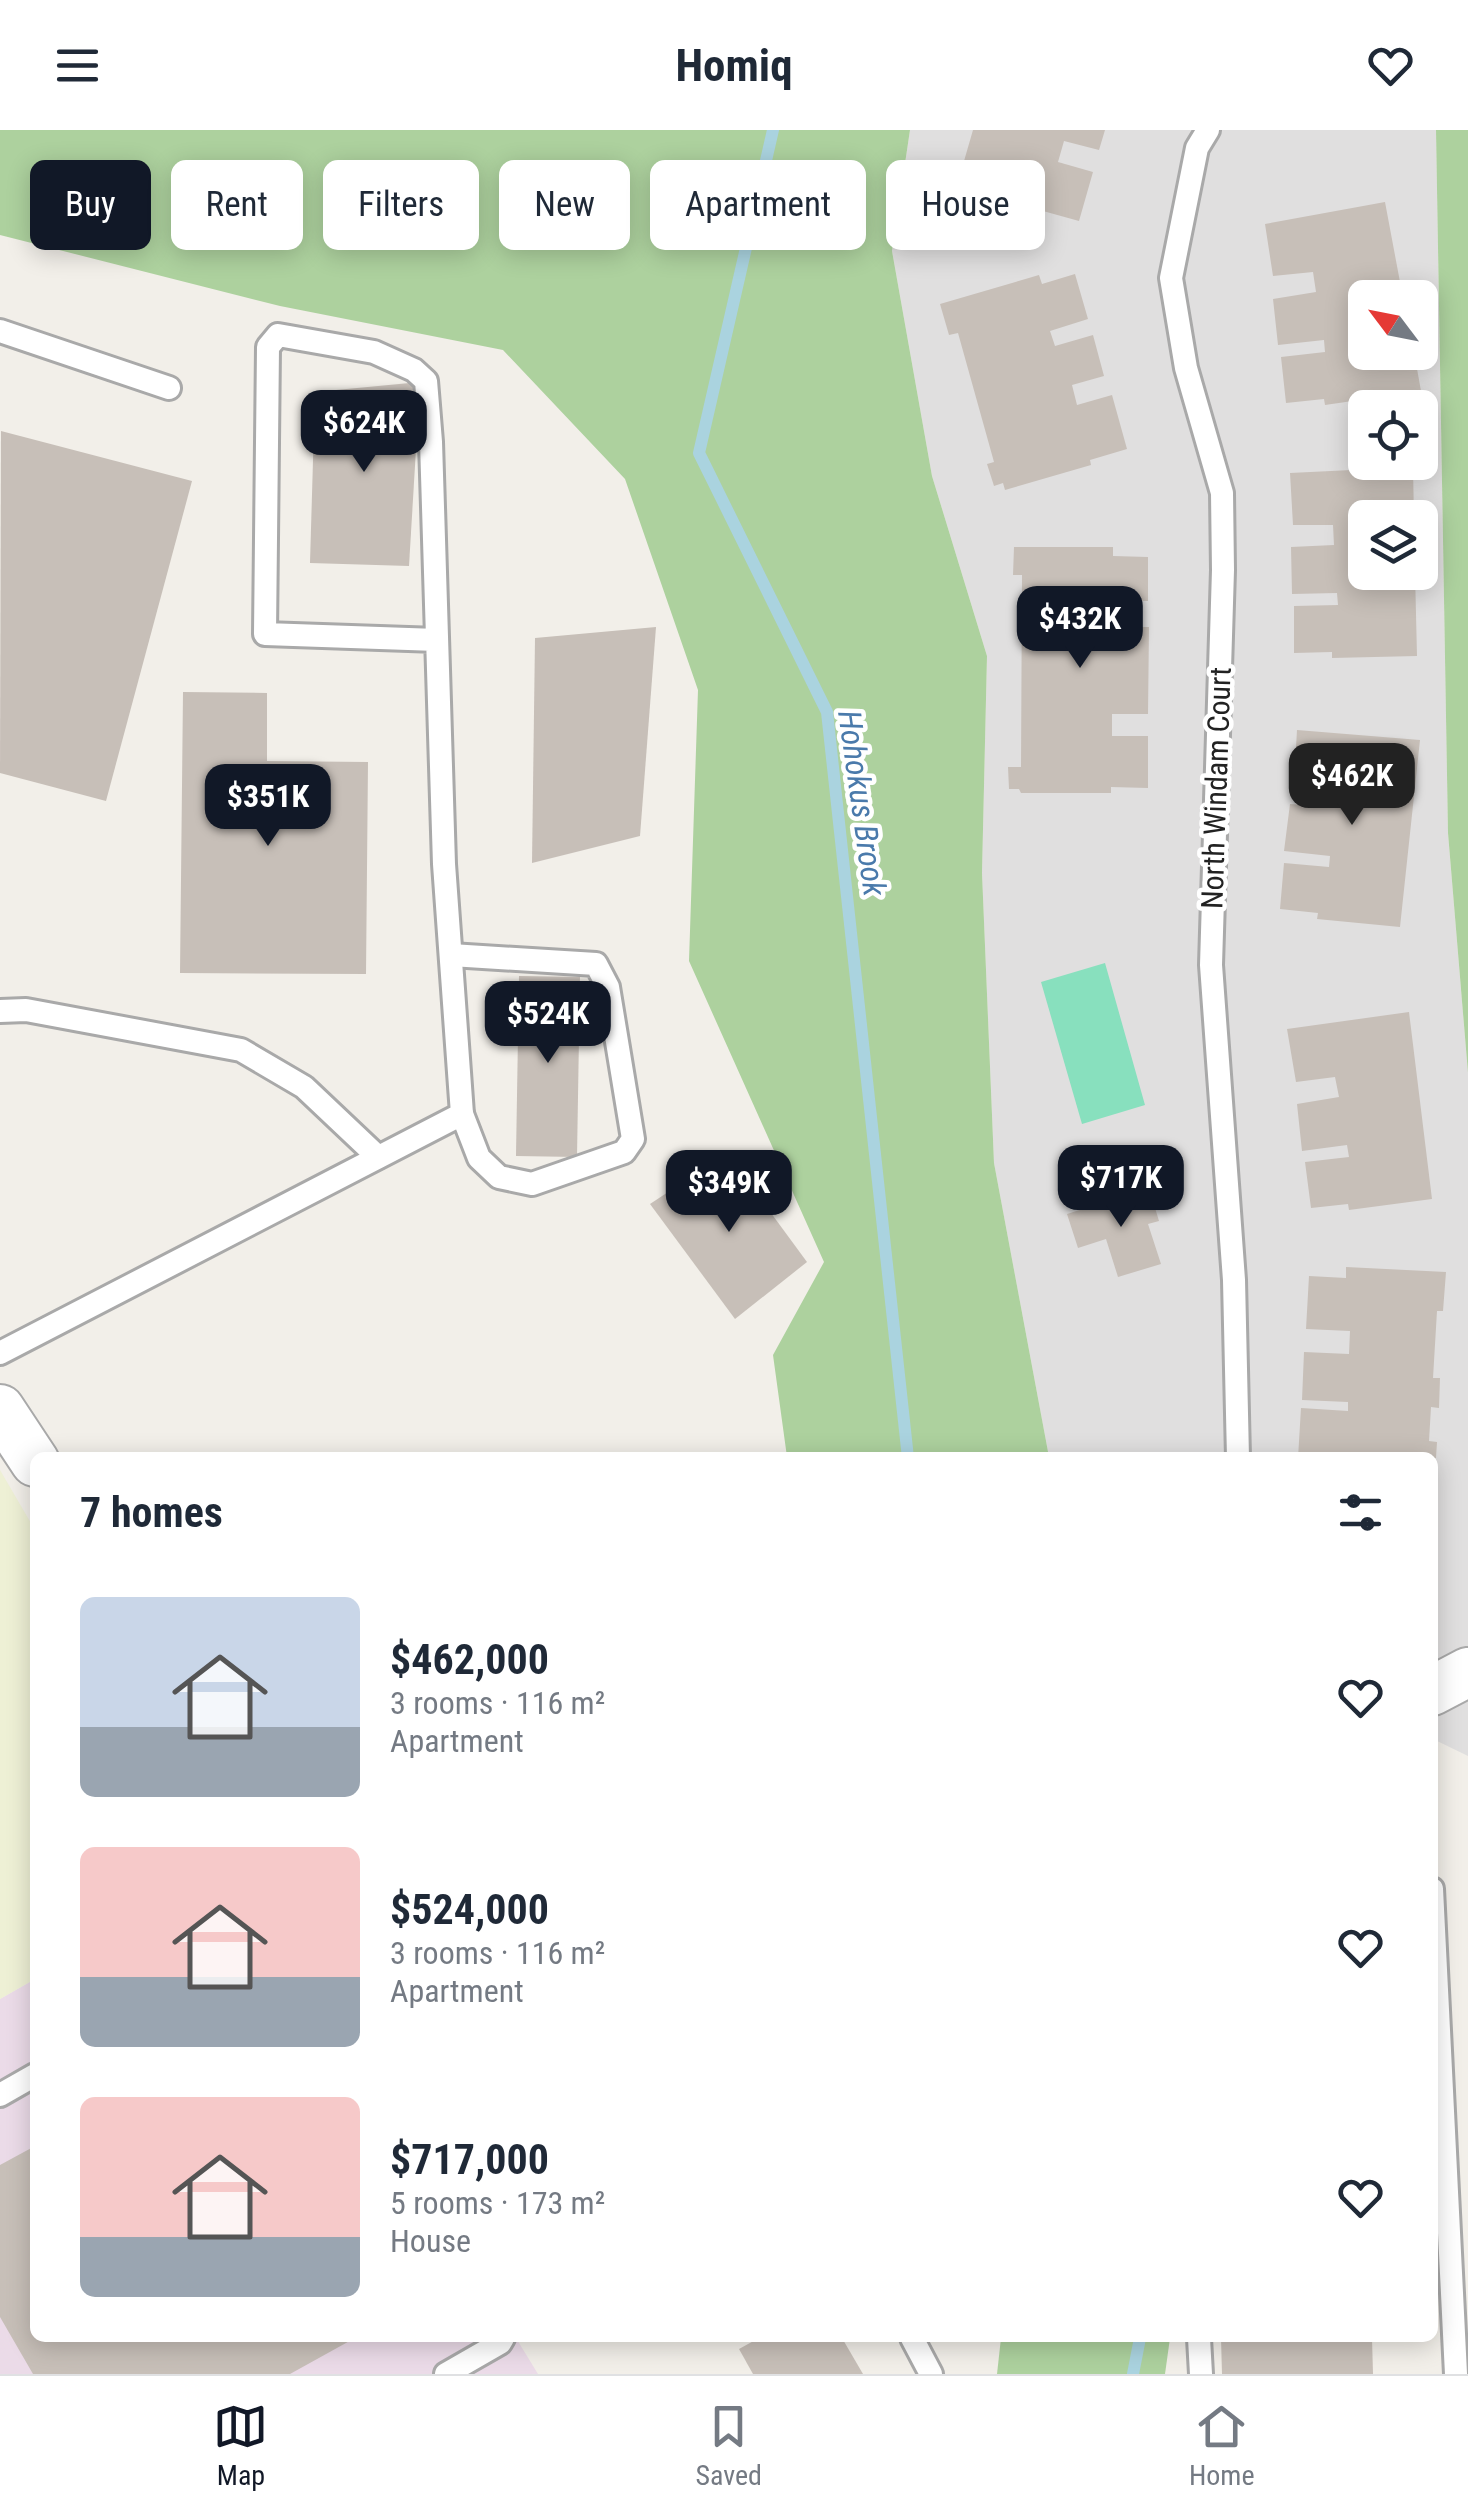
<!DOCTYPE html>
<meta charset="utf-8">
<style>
:root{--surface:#fff;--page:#f6f6f7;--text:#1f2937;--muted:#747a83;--line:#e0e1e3;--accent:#111827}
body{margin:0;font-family:"Roboto Condensed",sans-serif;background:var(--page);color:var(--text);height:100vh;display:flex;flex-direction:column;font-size:38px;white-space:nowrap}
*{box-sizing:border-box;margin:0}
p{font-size:32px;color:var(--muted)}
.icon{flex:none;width:55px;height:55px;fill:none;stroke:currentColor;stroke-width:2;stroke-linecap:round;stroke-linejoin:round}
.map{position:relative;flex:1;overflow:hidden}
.panel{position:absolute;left:30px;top:1322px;width:1408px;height:890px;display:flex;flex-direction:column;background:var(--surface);border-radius:15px;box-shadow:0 5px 25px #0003}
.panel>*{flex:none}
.guide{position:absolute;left:30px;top:30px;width:1410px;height:90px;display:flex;gap:20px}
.needle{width:65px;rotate:302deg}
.buttons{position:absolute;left:1348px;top:150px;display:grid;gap:20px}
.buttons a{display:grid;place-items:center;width:90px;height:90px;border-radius:15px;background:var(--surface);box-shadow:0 5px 25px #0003;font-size:50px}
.price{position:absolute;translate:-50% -85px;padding:0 22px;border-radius:20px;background:var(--accent);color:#fff;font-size:32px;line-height:65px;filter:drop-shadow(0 2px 5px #0008)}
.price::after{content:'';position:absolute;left:50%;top:60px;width:30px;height:22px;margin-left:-15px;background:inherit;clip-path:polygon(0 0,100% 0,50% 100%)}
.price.on{background:#222;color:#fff}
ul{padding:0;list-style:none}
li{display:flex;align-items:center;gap:30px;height:250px;padding:0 50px}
li span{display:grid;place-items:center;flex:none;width:280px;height:200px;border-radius:15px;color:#555}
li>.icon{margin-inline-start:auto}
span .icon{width:120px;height:120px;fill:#fffc;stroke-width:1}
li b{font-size:42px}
h2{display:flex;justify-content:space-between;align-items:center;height:120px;padding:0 50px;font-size:42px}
.pill{padding:0 35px;border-radius:15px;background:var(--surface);box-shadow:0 5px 25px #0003;font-size:35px;line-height:90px}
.pill.on{background:var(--accent);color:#fff}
header{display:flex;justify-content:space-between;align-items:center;height:130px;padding:0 50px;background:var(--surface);font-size:45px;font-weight:700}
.tab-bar{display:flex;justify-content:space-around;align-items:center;height:140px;border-top:2px solid var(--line);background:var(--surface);font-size:28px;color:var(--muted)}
.tab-bar a{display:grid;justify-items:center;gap:5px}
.tab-bar .on{color:var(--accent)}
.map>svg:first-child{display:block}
.residential{fill:#e0dfdf;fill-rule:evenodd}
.industrial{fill:#ebdbe8}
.farmland{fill:#eef0d5}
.forest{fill:#add19e}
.pitch{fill:#88e0be}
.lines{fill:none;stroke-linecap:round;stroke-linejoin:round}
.stream{stroke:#aad3df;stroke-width:12}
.building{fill:#c7bfb8}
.service-casing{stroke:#a9a9a9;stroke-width:28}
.minor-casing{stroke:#a9a9a9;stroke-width:52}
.service{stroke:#fff;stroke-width:22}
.minor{stroke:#fff;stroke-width:48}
.labels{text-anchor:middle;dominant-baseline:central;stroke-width:9;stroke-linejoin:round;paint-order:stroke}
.street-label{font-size:30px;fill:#222;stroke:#fff}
.water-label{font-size:32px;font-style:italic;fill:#4a7aab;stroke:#fff}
</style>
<header><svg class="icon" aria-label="menu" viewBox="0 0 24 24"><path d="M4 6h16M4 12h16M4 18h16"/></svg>Homiq<svg class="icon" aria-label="heart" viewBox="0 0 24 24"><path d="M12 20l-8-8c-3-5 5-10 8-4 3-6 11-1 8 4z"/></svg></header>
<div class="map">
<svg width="1468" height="2244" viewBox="0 0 1468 2244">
<rect width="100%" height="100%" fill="#f2efe9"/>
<path class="residential" d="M 910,0 L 1436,0 L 1448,703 L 1468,943 L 1468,1626 L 1433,1609 L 1432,1328 L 1049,1327 L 994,1033 L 982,743 L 987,526 L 932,346 L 892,121 ZM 1365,168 L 1420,168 L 1420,222 L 1365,222 ZM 1365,278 L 1420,278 L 1420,332 L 1365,332 ZM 1365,388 L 1420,388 L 1420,442 L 1365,442 Z"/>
<path class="industrial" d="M 35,1849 L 35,2208 L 516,2208 L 538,2244 L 0,2244 L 0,1869 Z"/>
<path class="farmland" d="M 0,1340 L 35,1400 L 35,1849 L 0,1869 Z"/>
<g class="forest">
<path d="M 0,0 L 910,0 L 892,121 L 932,346 L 987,526 L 982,743 L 994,1033 L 1049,1327 L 787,1327 L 773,1225 L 824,1132 L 689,831 L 698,560 L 625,349 L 503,220 L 280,176 L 0,105 Z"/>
<path d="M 1436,0 L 1468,0 L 1468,943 L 1448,703 Z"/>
<path d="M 1001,2208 L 1170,2208 L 1165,2244 L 997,2244 Z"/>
</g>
<path class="pitch" d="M 1105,833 L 1145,975 L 1082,994 L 1041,852 Z"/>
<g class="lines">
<g class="stream">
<path d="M 773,0 L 699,323 L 827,582 L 908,1328"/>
<path d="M 1133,2244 L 1140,2208"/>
</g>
</g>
<g class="building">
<path d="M 973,0 L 1105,0 L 1099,20 L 1064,11 L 1058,32 L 1093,42 L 1079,91 L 1043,81 L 1042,87 L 956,62 L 955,58 L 944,55 L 951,34 L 962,38 Z"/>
<path d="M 1385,72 L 1403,168 L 1365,168 L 1365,222 L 1414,222 L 1421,261 L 1325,275 L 1324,269 L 1286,273 L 1281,227 L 1325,222 L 1324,210 L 1278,215 L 1273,169 L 1316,162 L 1313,142 L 1273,146 L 1265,94 Z"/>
<path d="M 1075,144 L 1088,189 L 1050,201 L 1055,216 L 1093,205 L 1104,246 L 1072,255 L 1077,275 L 1112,265 L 1127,319 L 1090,330 L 1091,335 L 1005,360 L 1003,353 L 994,356 L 987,334 L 994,332 L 958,203 L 949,205 L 940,174 L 1039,145 L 1042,154 Z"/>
<path d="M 420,252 L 409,436 L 310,433 L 315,262 Z"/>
<path d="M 1,301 L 192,351 L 106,671 L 0,643 Z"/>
<path d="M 1413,337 L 1414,388 L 1365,388 L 1365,442 L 1415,442 L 1417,526 L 1332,528 L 1332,522 L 1294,523 L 1294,476 L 1338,475 L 1337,463 L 1292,464 L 1291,417 L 1334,415 L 1333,395 L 1293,395 L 1290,343 Z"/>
<path d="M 1014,417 L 1113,417 L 1113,426 L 1148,427 L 1148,471 L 1109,470 L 1109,497 L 1149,497 L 1148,584 L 1112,584 L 1112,606 L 1148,606 L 1148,658 L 1111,657 L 1111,663 L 1021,663 L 1019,659 L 1009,659 L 1008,637 L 1021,637 L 1022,445 L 1013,445 Z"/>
<path d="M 656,497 L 640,706 L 532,733 L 535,508 Z"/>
<path d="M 183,562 L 267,563 L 267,631 L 368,632 L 366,844 L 180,843 Z"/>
<path d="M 1297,600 L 1420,610 L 1400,797 L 1317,789 L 1318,783 L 1280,779 L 1284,733 L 1329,737 L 1330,726 L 1284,721 L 1290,674 L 1333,677 L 1334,656 L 1294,652 Z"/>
<path d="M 519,846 L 580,847 L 577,1027 L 516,1026 Z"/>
<path d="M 1409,882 L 1432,1069 L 1349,1080 L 1348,1074 L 1311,1078 L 1305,1032 L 1349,1027 L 1347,1015 L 1302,1021 L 1297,974 L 1339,967 L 1335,947 L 1296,952 L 1287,899 Z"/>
<path d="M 727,1023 L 807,1132 L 735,1189 L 650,1074 Z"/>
<path d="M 1149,1058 L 1159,1091 L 1148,1094 L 1161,1134 L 1118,1147 L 1106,1109 L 1078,1118 L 1067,1084 Z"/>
<path d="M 1346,1137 L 1446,1142 L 1443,1181 L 1437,1181 L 1433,1248 L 1440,1248 L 1439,1278 L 1431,1277 L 1429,1311 L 1437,1312 L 1436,1328 L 1298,1328 L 1301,1278 L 1348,1281 L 1348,1272 L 1302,1270 L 1304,1222 L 1349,1224 L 1350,1201 L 1306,1199 L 1309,1146 L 1346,1148 Z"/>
<path d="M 35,2016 L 35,2208 L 355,2208 L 290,2244 L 33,2244 L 0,2187 L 0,2035 Z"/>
<path d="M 759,2208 L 842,2208 L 863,2244 L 753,2244 L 739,2219 Z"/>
<path d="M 1221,2208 L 1372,2208 L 1373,2244 L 1222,2244 Z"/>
</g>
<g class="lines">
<g class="service-casing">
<g id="service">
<path d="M 1208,0 L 1197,18 L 1171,148 L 1186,238 L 1222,363 L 1223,440 L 1211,835 L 1234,1150 L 1238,1328"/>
<path d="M 0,201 L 169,258"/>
<path d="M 451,825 L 596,834 L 608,857 L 633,1009 L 624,1022 L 532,1054 L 499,1047 L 479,1028 L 462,984"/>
<path d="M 0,881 L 26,880 L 241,920 L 304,957 L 378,1027"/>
<path d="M 0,1223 L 462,984 L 444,734 L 431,312 L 426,251 L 414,240 L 374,222 L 278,205 L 268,217 L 265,504 L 437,510"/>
<path d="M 1432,1759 L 1456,2244"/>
<path d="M 0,1965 L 35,1945"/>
<path d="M 912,2208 L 931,2244"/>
<path d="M 1199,2208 L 1201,2244"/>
<path d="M 446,2244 L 500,2213 L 503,2208"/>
</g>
</g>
<g class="minor-casing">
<g id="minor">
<path d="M 0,1279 L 35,1332"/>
<path d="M 1432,1561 L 1468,1542"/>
</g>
</g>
<use href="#service" class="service"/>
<use href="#minor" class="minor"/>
</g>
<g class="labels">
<g class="street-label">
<text transform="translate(1216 658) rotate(-88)">North Windam Court</text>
</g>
<g class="water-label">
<text transform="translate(862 673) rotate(82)">Hohokus Brook</text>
</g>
</g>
</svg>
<div class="buttons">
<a><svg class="needle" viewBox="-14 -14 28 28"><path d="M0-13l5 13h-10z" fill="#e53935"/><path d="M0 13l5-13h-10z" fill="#747a83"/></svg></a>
<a><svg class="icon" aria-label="locate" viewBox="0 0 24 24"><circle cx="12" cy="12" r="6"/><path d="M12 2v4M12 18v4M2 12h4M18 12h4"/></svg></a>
<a><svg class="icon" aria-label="layers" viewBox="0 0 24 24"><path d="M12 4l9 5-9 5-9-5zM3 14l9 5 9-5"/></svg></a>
</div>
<b class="price" style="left:364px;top:345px">$624K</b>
<b class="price" style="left:1080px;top:541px">$432K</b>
<b class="price on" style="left:1352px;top:698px">$462K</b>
<b class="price" style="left:268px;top:719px">$351K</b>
<b class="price" style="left:548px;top:936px">$524K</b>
<b class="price" style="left:1121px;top:1100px">$717K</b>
<b class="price" style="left:729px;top:1105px">$349K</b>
<div class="guide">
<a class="pill on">Buy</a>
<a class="pill">Rent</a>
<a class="pill">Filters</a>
<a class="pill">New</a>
<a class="pill">Apartment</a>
<a class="pill">House</a>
</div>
<section class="panel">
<h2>7 homes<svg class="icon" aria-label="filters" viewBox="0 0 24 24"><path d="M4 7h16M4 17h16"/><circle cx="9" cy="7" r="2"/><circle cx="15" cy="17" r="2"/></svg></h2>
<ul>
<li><span style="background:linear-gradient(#c9d6e8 65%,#9aa5b1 0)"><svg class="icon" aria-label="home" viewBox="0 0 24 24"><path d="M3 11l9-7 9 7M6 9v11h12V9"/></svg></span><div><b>$462,000</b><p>3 rooms · 116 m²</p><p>Apartment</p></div><svg class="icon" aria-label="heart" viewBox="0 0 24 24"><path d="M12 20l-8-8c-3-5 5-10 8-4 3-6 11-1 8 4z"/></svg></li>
<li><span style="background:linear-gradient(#f6c9c9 65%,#9aa5b1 0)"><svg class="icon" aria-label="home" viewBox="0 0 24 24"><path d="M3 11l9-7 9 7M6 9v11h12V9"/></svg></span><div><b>$524,000</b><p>3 rooms · 116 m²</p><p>Apartment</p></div><svg class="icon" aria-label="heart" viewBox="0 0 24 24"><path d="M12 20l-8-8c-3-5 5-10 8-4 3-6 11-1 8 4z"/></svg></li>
<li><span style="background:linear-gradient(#f6c9c9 70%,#9aa5b1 0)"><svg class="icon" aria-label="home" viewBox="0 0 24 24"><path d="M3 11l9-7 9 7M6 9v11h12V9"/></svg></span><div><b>$717,000</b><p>5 rooms · 173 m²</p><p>House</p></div><svg class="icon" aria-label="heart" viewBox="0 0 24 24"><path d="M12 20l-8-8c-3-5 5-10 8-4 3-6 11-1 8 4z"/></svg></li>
</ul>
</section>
</div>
<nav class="tab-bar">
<a class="on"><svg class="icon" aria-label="map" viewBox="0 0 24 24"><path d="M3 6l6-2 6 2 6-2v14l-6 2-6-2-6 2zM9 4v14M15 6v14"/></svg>Map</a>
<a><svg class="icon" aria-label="saved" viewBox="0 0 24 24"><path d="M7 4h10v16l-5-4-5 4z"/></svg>Saved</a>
<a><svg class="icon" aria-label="home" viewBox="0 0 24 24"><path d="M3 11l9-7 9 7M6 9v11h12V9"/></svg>Home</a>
</nav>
